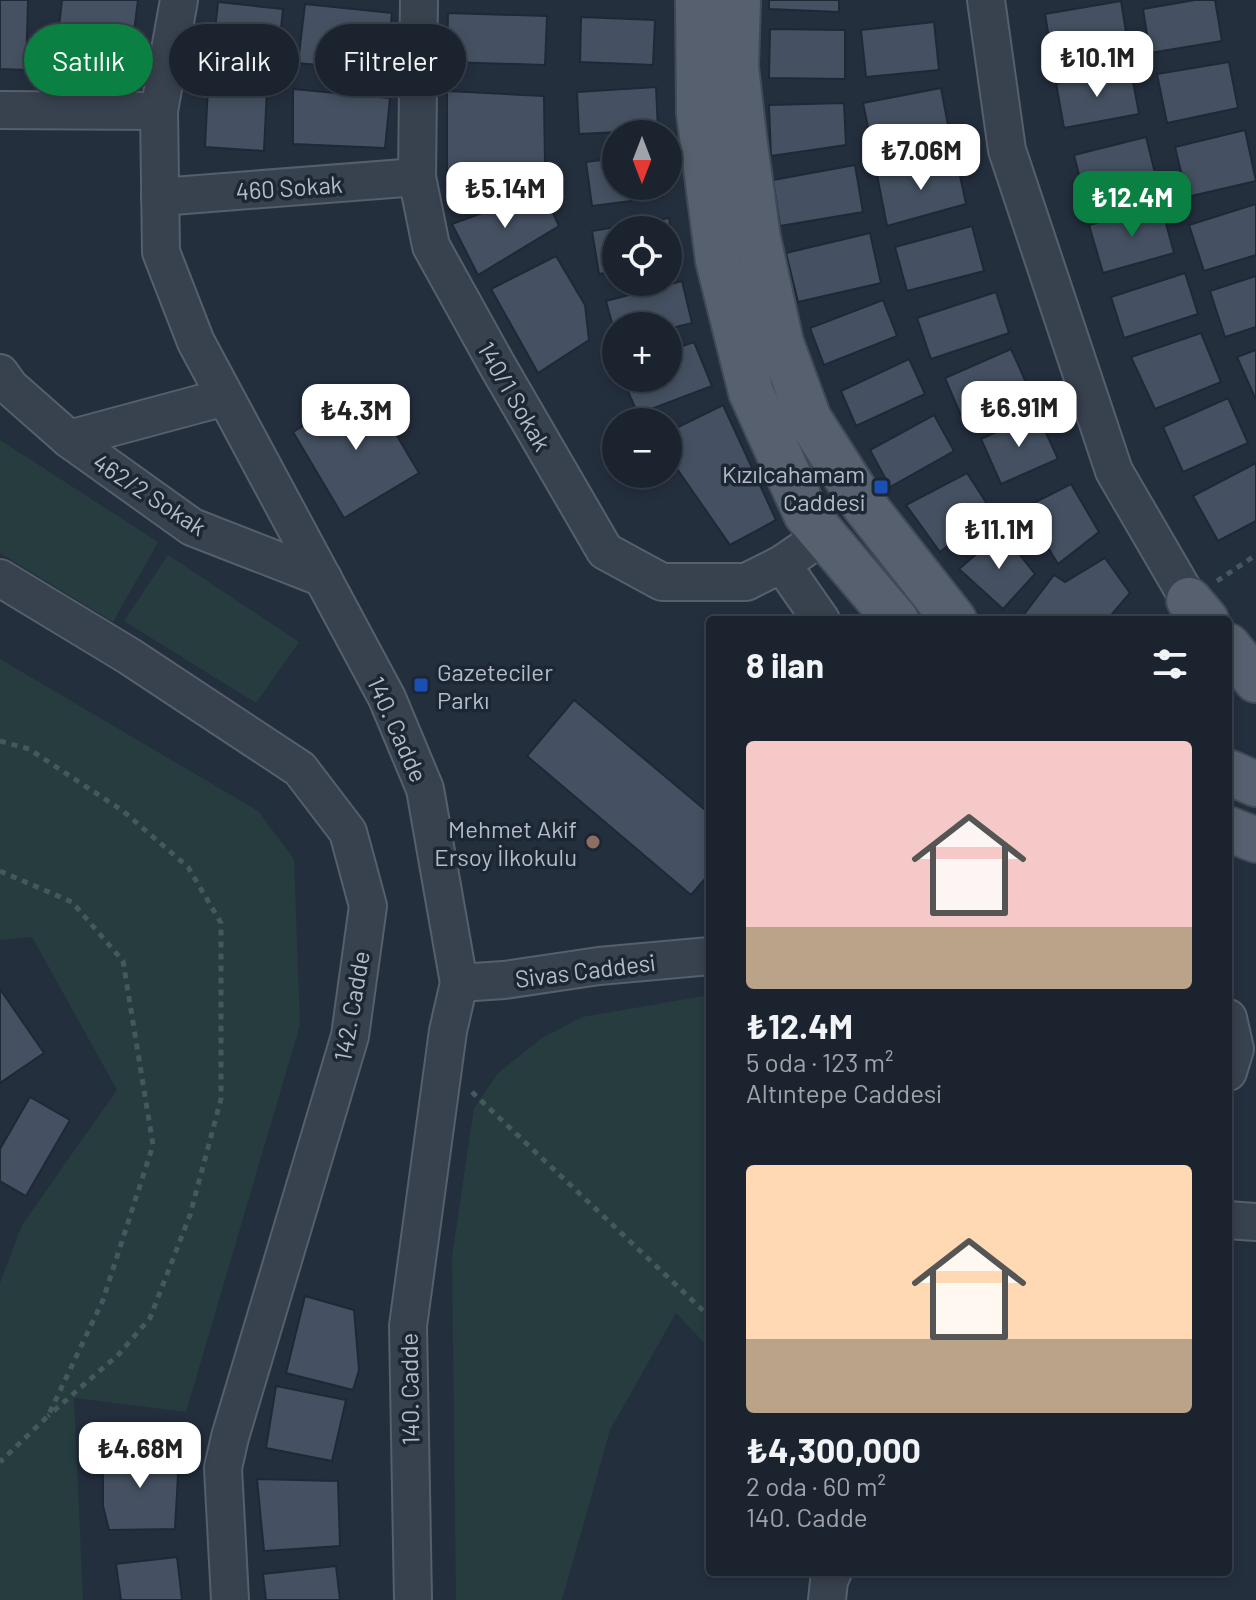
<!DOCTYPE html>
<html lang="tr">
<meta charset="utf-8">
<style>
:root{--surface:#1b232e;--page:#242b36;--text:#f1f3f6;--muted:#a0a4aa;--line:#39404a;--accent:#0b8043}
body{margin:0;font-family:Barlow,sans-serif;background:var(--page);color:var(--text);height:100vh;display:flex;flex-direction:column;font-size:30px;white-space:nowrap}
*{box-sizing:border-box;margin:0}
p{font-size:26px;color:var(--muted)}
.icon{flex:none;width:44px;height:44px;fill:none;stroke:currentColor;stroke-width:2;stroke-linecap:round;stroke-linejoin:round}
.map{position:relative;flex:1;overflow:hidden}
.details{position:absolute;left:706px;top:616px;width:526px;height:960px;display:flex;flex-direction:column;background:var(--surface);border-radius:8px;box-shadow:0 4px 12px #0003,0 0 0 2px var(--line)}
.details>*{flex:none}
.guide{position:absolute;left:24px;top:24px;width:562px;height:72px;display:flex;gap:16px}
.needle{width:52px;rotate:180deg}
.controls{position:absolute;left:602px;top:120px;display:grid;gap:16px}
.controls a{display:grid;place-items:center;width:80px;height:80px;border-radius:50%;background:var(--surface);box-shadow:0 4px 12px #0003,0 0 0 2px var(--line);font-size:40px}
.price{position:absolute;translate:-50% -68px;padding:0 18px;border-radius:16px;background:#fff;color:#222;font-size:26px;line-height:52px;filter:drop-shadow(0 2px 4px #0008)}
.price::after{content:'';position:absolute;left:50%;top:48px;width:24px;height:18px;margin-left:-12px;background:inherit;clip-path:polygon(0 0,100% 0,50% 100%)}
.price.selected{background:var(--accent);color:#fff}
ul{padding:0;list-style:none}
li{display:grid;align-content:center;gap:16px;height:424px;padding:0 40px}
li span{display:grid;place-items:center;height:248px;border-radius:8px;color:#555}
li>.icon{margin-inline-start:auto}
span .icon{width:144px;height:144px;fill:#fffc;stroke-width:1}
li b{font-size:34px}
h2{display:flex;justify-content:space-between;align-items:center;height:96px;padding:0 40px;font-size:34px}
.tag{padding:0 28px;border-radius:36px;background:var(--surface);box-shadow:0 4px 12px #0003,0 0 0 2px var(--line);font-size:28px;line-height:72px}
.tag.selected{background:var(--accent);color:#fff}
.map>svg:first-child{display:block}
.green{fill:#263c3f}
.building{fill:#455162;stroke:#1f2835;stroke-width:2}
.lines{fill:none;stroke-linecap:round;stroke-linejoin:round}
.minor-casing{stroke:#565f6c;stroke-width:40}
.major-casing{stroke:#414a57;stroke-width:48}
.path{stroke:#44595c;stroke-width:5;stroke-dasharray:6 6;stroke-linecap:butt}
.minor{stroke:#38414e;stroke-width:36}
.major{stroke:#56606e;stroke-width:44}
.transit-dot{fill:#1a4fb4;stroke:#1d2633;stroke-width:3}
.education-dot{fill:#8d6e63;stroke:#1d2633;stroke-width:3}
.labels{text-anchor:middle;dominant-baseline:central;stroke-width:7;stroke-linejoin:round;paint-order:stroke}
.street-label{font-size:24px;fill:#b4bcc9;stroke:#1d2633}
.poi-label{font-size:24px;fill:#b4bcc9;stroke:#1d2633;text-anchor:end}
</style>
<div class="map">
<svg width="1256" height="1600" viewBox="0 0 1256 1600">
<rect width="100%" height="100%" fill="#242f3e"/>
<g class="green">
<path d="M 0,440 L 158,542 L 113,622 L 0,553 Z"/>
<path d="M 168,555 L 299,642 L 256,703 L 124,621 Z"/>
<path d="M 0,659 L 258,811 L 294,859 L 300,1025 L 186,1412 L 74,1398 L 83,1600 L 0,1600 L 0,1283 L 22,1225 L 117,1090 L 32,937 L 0,940 Z"/>
<path d="M 710,995 L 710,1349 L 676,1313 L 610,1430 L 562,1600 L 456,1600 L 452,1257 L 474,1108 L 498,1073 L 542,1038 L 582,1017 Z"/>
</g>
<g class="building">
<path d="M 0,0 L 28,0 L 26,70 L 0,69 Z"/>
<path d="M 62,0 L 138,0 L 129,71 L 55,61 Z"/>
<path d="M 769,0 L 839,0 L 839,12 L 769,9 Z"/>
<path d="M 1195,0 L 1215,0 L 1222,41 L 1150,53 L 1143,9 Z"/>
<path d="M 1121,1 L 1129,50 L 1053,63 L 1045,14 Z"/>
<path d="M 218,2 L 283,9 L 277,66 L 212,59 Z"/>
<path d="M 305,4 L 392,13 L 386,72 L 298,63 Z"/>
<path d="M 448,13 L 547,16 L 545,65 L 447,62 Z"/>
<path d="M 581,17 L 655,20 L 653,65 L 580,62 Z"/>
<path d="M 934,22 L 939,70 L 866,77 L 861,30 Z"/>
<path d="M 770,29 L 845,30 L 845,79 L 769,78 Z"/>
<path d="M 1229,62 L 1238,108 L 1167,123 L 1157,74 Z"/>
<path d="M 1131,70 L 1139,114 L 1064,128 L 1056,83 Z"/>
<path d="M 208,86 L 267,88 L 264,151 L 205,147 Z"/>
<path d="M 656,87 L 658,130 L 579,134 L 577,92 Z"/>
<path d="M 941,88 L 950,136 L 873,151 L 863,103 Z"/>
<path d="M 293,89 L 390,98 L 385,148 L 293,144 Z"/>
<path d="M 447,91 L 544,96 L 545,165 L 447,185 Z"/>
<path d="M 844,103 L 846,145 L 771,156 L 769,105 Z"/>
<path d="M 1245,130 L 1256,181 L 1187,197 L 1175,147 Z"/>
<path d="M 1146,137 L 1157,181 L 1085,199 L 1074,155 Z"/>
<path d="M 616,158 L 616,186 L 662,186 L 663,197 L 592,206 L 586,162 Z"/>
<path d="M 957,161 L 966,204 L 887,226 L 877,175 Z"/>
<path d="M 855,165 L 863,212 L 780,226 L 773,180 Z"/>
<path d="M 543,191 L 559,226 L 478,275 L 452,224 Z"/>
<path d="M 1256,204 L 1256,255 L 1204,271 L 1189,225 Z"/>
<path d="M 1161,205 L 1174,253 L 1103,273 L 1089,225 Z"/>
<path d="M 669,218 L 676,261 L 668,263 L 668,230 L 616,230 L 616,271 L 599,274 L 592,231 Z"/>
<path d="M 972,226 L 984,271 L 907,291 L 895,247 Z"/>
<path d="M 870,233 L 881,283 L 798,302 L 786,253 Z"/>
<path d="M 556,256 L 585,305 L 589,340 L 538,373 L 491,289 Z"/>
<path d="M 1185,273 L 1198,314 L 1124,338 L 1111,297 Z"/>
<path d="M 1256,276 L 1256,327 L 1225,337 L 1210,291 Z"/>
<path d="M 682,281 L 692,323 L 668,329 L 668,326 L 616,326 L 616,338 L 606,301 Z"/>
<path d="M 996,292 L 1009,333 L 931,359 L 917,318 Z"/>
<path d="M 883,300 L 897,336 L 824,365 L 810,328 Z"/>
<path d="M 1201,333 L 1221,382 L 1155,409 L 1131,357 Z"/>
<path d="M 694,342 L 712,386 L 638,414 L 622,378 L 668,378 L 668,351 Z"/>
<path d="M 1011,349 L 1029,389 L 962,418 L 945,378 Z"/>
<path d="M 1256,350 L 1256,400 L 1237,357 Z"/>
<path d="M 909,359 L 925,394 L 856,426 L 841,391 Z"/>
<path d="M 368,387 L 419,473 L 344,518 L 293,432 Z"/>
<path d="M 1228,398 L 1248,443 L 1183,472 L 1163,427 Z"/>
<path d="M 723,405 L 776,520 L 730,545 L 668,456 L 668,432 Z"/>
<path d="M 1037,413 L 1058,459 L 1001,484 L 981,439 Z"/>
<path d="M 934,415 L 954,451 L 890,487 L 870,450 Z"/>
<path d="M 1256,463 L 1256,521 L 1218,541 L 1193,496 Z"/>
<path d="M 967,473 L 991,510 L 940,552 L 906,505 Z"/>
<path d="M 1071,484 L 1099,532 L 1058,564 L 1024,508 Z"/>
<path d="M 1002,532 L 1035,574 L 1003,609 L 959,569 Z"/>
<path d="M 1105,558 L 1130,593 L 1107,620 L 1024,620 L 1022,617 L 1054,575 L 1065,582 Z"/>
<path d="M 574,700 L 710,814 L 710,873 L 691,895 L 527,756 Z"/>
<path d="M 0,989 L 44,1053 L 0,1083 Z"/>
<path d="M 30,1097 L 70,1120 L 26,1196 L 0,1181 L 0,1149 Z"/>
<path d="M 305,1296 L 354,1310 L 359,1370 L 353,1390 L 286,1373 Z"/>
<path d="M 276,1386 L 346,1400 L 332,1461 L 266,1448 Z"/>
<path d="M 110,1445 L 179,1457 L 175,1529 L 109,1530 L 103,1506 L 103,1468 L 109,1458 Z"/>
<path d="M 257,1479 L 338,1481 L 340,1546 L 264,1551 Z"/>
<path d="M 177,1557 L 182,1600 L 121,1600 L 116,1564 Z"/>
<path d="M 336,1566 L 340,1600 L 266,1600 L 263,1574 Z"/>
</g>
<g class="lines">
<g class="minor-casing">
<g id="minor">
<path d="M 179,0 L 159,111 L 161,252 L 196,342 L 387,698 L 425,789 L 459,983 L 448,1031 L 408,1326 L 413,1600"/>
<path d="M 419,0 L 417,177 L 431,246 L 497,365 L 605,551 L 662,582 L 746,582 L 782,564 L 824,535"/>
<path d="M 986,0 L 1007,150 L 1114,471 L 1189,600"/>
<path d="M 0,110 L 159,111"/>
<path d="M 160,197 L 417,177"/>
<path d="M 0,373 L 10,387 L 69,439 L 192,527 L 323,578"/>
<path d="M 69,439 L 225,397"/>
<path d="M 782,564 L 821,620"/>
<path d="M 0,578 L 129,656 L 300,769 L 348,832 L 368,906 L 350,1036 L 230,1437 L 223,1468 L 230,1600"/>
<path d="M 459,983 L 504,980 L 599,966 L 710,956"/>
<path d="M 1228,1018 L 1235,1049 L 1228,1072"/>
<path d="M 1228,1220 L 1256,1222"/>
<path d="M 827,1600 L 829,1581 L 833,1572"/>
</g>
</g>
<g class="major-casing">
<g id="major">
<path d="M 698,0 L 699,113 L 718,260 L 751,392 L 806,514 L 896,620"/>
<path d="M 738,0 L 736,67 L 744,137 L 758,238 L 781,343 L 809,419 L 864,505 L 954,620"/>
<path d="M 1189,600 L 1206,620"/>
<path d="M 1228,646 L 1256,680"/>
<path d="M 1228,772 L 1256,784"/>
<path d="M 1228,829 L 1256,840"/>
</g>
</g>
<g class="path">
<path d="M 1217,581 L 1256,555"/>
<path d="M 0,741 L 29,749 L 123,811 L 188,867 L 221,923 L 221,1099 L 190,1215 L 150,1318 L 119,1354 L 48,1416"/>
<path d="M 0,871 L 72,902 L 123,961 L 153,1145 L 103,1300 L 48,1416 L 0,1462"/>
<path d="M 472,1092 L 710,1317"/>
</g>
<use href="#minor" class="minor"/>
<use href="#major" class="major"/>
</g>
<g class="transit-dot">
<rect x="873" y="479" width="16" height="16" rx="4"/>
<rect x="413" y="677" width="16" height="16" rx="4"/>
</g>
<circle class="education-dot" cx="593" cy="842" r="8"/>
<g class="labels">
<g class="street-label">
<text transform="translate(289 187) rotate(-4)">460 Sokak</text>
<text transform="translate(515 396) rotate(60)">140/1 Sokak</text>
<text transform="translate(150 494) rotate(33)">462/2 Sokak</text>
<text transform="translate(398 729) rotate(66)">140. Cadde</text>
<text transform="translate(585 970) rotate(-7)">Sivas Caddesi</text>
<text transform="translate(351 1006) rotate(-80)">142. Cadde</text>
<text transform="translate(409 1389) rotate(-91)">140. Cadde</text>
</g>
<g class="poi-label">
<text x="865" y="473">Kızılcahamam<tspan x="865" dy="28">Caddesi</tspan></text>
<text x="437" y="671" text-anchor="start">Gazeteciler<tspan x="437" dy="28">Parkı</tspan></text>
<text x="577" y="828">Mehmet Akif<tspan x="577" dy="28">Ersoy İlkokulu</tspan></text>
</g>
</g>
</svg>
<div class="controls">
<a><svg class="needle" viewBox="-14 -14 28 28"><path d="M0-13l5 13h-10z" fill="#e53935"/><path d="M0 13l5-13h-10z" fill="#a0a4aa"/></svg></a>
<a><svg class="icon" aria-label="locate" viewBox="0 0 24 24"><circle cx="12" cy="12" r="6"/><path d="M12 2v4M12 18v4M2 12h4M18 12h4"/></svg></a>
<a>+</a>
<a>−</a>
</div>
<b class="price" style="left:1097px;top:99px">₺10.1M</b>
<b class="price" style="left:921px;top:192px">₺7.06M</b>
<b class="price" style="left:505px;top:230px">₺5.14M</b>
<b class="price selected" style="left:1132px;top:239px">₺12.4M</b>
<b class="price" style="left:1019px;top:449px">₺6.91M</b>
<b class="price" style="left:356px;top:452px">₺4.3M</b>
<b class="price" style="left:999px;top:571px">₺11.1M</b>
<b class="price" style="left:140px;top:1490px">₺4.68M</b>
<div class="guide">
<a class="tag selected">Satılık</a>
<a class="tag">Kiralık</a>
<a class="tag">Filtreler</a>
</div>
<section class="details">
<h2>8 ilan<svg class="icon" aria-label="filters" viewBox="0 0 24 24"><path d="M4 7h16M4 17h16"/><circle cx="9" cy="7" r="2"/><circle cx="15" cy="17" r="2"/></svg></h2>
<ul>
<li><span style="background:linear-gradient(#f6c9c9 75%,#b9a48a 0)"><svg class="icon" aria-label="home" viewBox="0 0 24 24"><path d="M3 11l9-7 9 7M6 9v11h12V9"/></svg></span><div><b>₺12.4M</b><p>5 oda · 123 m²</p><p>Altıntepe Caddesi</p></div></li>
<li><span style="background:linear-gradient(#ffd9b3 70%,#b9a48a 0)"><svg class="icon" aria-label="home" viewBox="0 0 24 24"><path d="M3 11l9-7 9 7M6 9v11h12V9"/></svg></span><div><b>₺4,300,000</b><p>2 oda · 60 m²</p><p>140. Cadde</p></div></li>
</ul>
</section>
</div>
